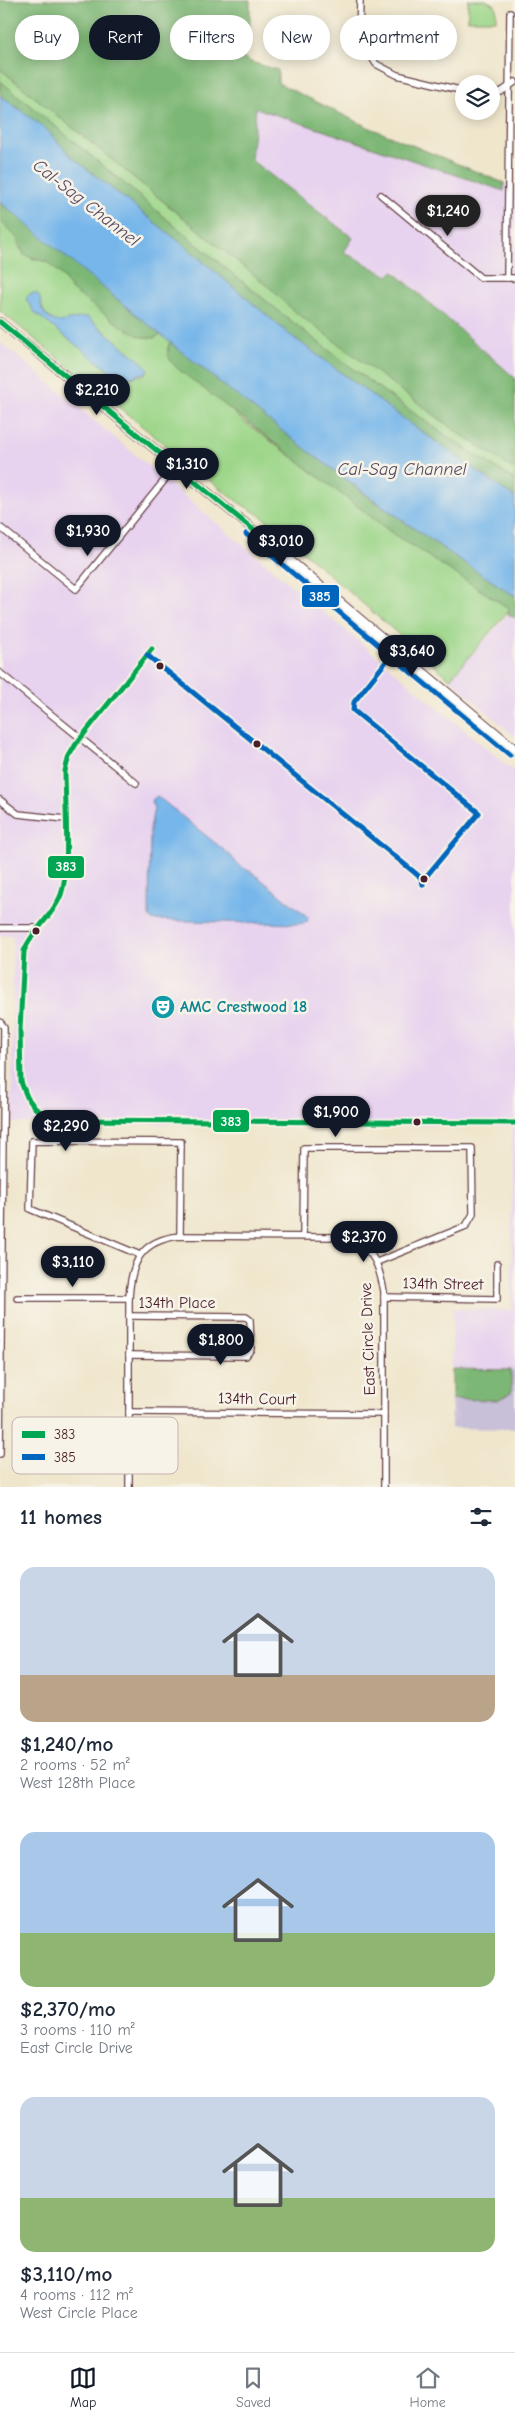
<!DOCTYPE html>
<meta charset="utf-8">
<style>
:root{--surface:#fff;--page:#f2f2f3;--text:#1f2937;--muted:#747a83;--line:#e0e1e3;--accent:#111827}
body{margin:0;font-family:"Comic Neue",sans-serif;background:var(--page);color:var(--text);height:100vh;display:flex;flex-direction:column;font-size:19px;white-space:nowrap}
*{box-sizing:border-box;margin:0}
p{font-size:16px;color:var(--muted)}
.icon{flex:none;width:28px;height:28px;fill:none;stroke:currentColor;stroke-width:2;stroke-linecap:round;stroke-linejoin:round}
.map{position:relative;height:1487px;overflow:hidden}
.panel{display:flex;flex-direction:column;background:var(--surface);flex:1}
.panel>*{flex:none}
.hud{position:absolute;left:15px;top:15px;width:485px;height:45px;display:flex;gap:10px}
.buttons{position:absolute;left:455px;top:75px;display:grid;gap:10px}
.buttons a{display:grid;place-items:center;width:45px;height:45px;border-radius:50%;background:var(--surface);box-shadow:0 2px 12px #0003;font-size:25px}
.price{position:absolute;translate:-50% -42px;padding:0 11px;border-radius:18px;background:var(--accent);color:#fff;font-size:16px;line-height:32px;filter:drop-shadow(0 1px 2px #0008)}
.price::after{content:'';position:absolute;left:50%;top:30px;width:15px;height:11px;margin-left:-8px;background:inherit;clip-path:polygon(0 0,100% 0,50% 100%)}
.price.active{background:#222;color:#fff}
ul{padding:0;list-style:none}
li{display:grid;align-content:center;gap:10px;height:265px;padding:0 20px}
li span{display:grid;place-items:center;height:155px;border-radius:15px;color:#555}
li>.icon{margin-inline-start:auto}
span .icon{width:90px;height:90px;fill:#fffc;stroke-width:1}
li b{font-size:21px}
h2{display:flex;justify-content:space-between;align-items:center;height:60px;padding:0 20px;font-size:21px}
.pill{padding:0 18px;border-radius:22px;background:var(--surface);box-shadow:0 2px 12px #0003;font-size:18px;line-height:45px}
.pill.active{background:var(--accent);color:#fff}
.tabs{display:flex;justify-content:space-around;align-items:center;height:70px;border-top:1px solid var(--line);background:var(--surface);font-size:14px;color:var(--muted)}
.tabs a{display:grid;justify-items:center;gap:2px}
.tabs .active{color:var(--accent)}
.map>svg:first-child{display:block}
.built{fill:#e7d2ef}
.industrial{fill:#c8bfd8}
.green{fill:#9cd689;stroke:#737a5a;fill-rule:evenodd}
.forest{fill:#7db775;stroke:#646b50}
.water{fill:#76b6ea;stroke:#606a8a}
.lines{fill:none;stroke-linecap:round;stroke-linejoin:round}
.street-casing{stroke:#633d43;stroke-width:8}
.secondary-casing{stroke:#633d43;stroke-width:10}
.street{stroke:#fff;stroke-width:5.5}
.secondary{stroke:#fff;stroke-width:8}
.bus-1-casing{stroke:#f7f3e8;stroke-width:9}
.bus-2-casing{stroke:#f7f3e8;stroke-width:9}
.bus-1{stroke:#00a651;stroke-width:5}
.bus-2{stroke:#0065bd;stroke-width:5}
.bus-dot{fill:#4a1f2b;stroke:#f7f3e8;stroke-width:2}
.labels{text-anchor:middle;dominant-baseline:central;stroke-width:5;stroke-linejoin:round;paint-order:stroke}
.culture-label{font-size:16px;font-weight:bold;fill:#0d838f;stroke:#f7f3e8;text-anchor:start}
.street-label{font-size:16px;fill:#4a1f2b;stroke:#f7f3e8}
.water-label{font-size:18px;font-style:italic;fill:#574c64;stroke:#f7f3e8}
.key{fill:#f7f3e8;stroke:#c3b3af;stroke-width:1}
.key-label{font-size:14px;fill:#4a1f2b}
.line-badge{stroke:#f7f3e8;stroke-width:2}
.badge-label{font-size:14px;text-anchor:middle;font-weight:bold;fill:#fff}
</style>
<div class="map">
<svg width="515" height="1487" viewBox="0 0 515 1487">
<rect width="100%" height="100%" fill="#f7f3e8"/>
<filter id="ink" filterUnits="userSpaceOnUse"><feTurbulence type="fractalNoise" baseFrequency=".02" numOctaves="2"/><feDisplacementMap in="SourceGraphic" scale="10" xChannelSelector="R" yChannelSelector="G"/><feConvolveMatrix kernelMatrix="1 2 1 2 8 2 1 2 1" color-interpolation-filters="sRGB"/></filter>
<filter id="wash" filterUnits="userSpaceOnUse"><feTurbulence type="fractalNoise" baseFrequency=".0096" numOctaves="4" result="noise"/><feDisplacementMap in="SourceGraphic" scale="20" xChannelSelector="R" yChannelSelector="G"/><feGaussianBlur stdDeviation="1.12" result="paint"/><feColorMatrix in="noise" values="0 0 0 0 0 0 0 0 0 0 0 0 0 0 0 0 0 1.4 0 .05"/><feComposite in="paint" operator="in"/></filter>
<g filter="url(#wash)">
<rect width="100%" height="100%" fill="#efe6cc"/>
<g class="built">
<path d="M 256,108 L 503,191 L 504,183 L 513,186 L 513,194 L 515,195 L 515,378 L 394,271 L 388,276 L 343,251 L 353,239 L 251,160 Z"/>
<path d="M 0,342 L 515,772 L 515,1370 L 452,1369 L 453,1309 L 512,1310 L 512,1126 L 12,1123 L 13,936 L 0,936 Z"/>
<path d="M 508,614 L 515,618 L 515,737 L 450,679 Z"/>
</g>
<path class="industrial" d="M 511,1370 L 515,1370 L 515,1429 L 451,1428 L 452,1399 L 497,1400 L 511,1393 Z"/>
<g class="green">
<path d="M 468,0 L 486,0 L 496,6 L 496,20 L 468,20 Z"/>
<path d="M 0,69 L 270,288 L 290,308 L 456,431 L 515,470 L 515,480 C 329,366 169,217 0,81 Z"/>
<path d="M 0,221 L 17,238 L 20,249 L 31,258 L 47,262 L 61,274 L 72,290 L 154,338 L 162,334 L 170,341 L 167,351 L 243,421 L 356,503 L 392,533 L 510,609 L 450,679 L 264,518 L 238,502 L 206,478 L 0,311 ZM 26,299 L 40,299 C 42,312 47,317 58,323 L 87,317 L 144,364 L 147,372 L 143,375 L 124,379 L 111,372 Z"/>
</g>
<g class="forest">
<path d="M 0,0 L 250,0 L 250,27 L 241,49 L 243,57 L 251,62 L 278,70 L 278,83 L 368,127 L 504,183 L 504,191 L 256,108 L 251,160 L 353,238 L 344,252 L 388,276 L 393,271 L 515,378 L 515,470 L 456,431 L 290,308 L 270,288 L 0,69 Z"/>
<path d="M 0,81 C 169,217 329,366 515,480 L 515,498 L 397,414 L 289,334 L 181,243 L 73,158 L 46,129 L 0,95 Z"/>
<path d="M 0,202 L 162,334 L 154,338 L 141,337 L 121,326 L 72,290 L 61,274 L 47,262 L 24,255 L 17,238 L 0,221 Z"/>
<path d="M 170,341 L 367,496 L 515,596 L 515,618 L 508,614 L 510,609 L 392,533 L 178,369 C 168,360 166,354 170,341 Z"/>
<path d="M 452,1369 L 511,1370 L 511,1393 L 497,1400 L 452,1399 Z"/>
</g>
<g class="water">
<path d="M 0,95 L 46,129 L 73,158 L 181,243 L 289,334 L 397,414 L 515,498 L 515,596 C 333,480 166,340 0,202 Z"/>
<path d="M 36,293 C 42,298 40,305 43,311 C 56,331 70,317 87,317 L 144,364 L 148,368 L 147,372 L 124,379 L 111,372 L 35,313 L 26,299 L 30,294 Z"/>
<path d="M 157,796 L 230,855 L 238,865 L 253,873 L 308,917 L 307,922 L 299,924 L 152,920 L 149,916 L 150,829 L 154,808 L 151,801 Z"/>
</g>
</g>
<g filter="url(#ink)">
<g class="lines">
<g class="street-casing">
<g id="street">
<path d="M 360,0 L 359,36 L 376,64 L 397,75 L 464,91"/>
<path d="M 491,91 L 501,92 L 515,82"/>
<path d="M 381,195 L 481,278 L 515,278"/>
<path d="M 507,278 L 510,13"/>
<path d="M 0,530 L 1,528 L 76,589 L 176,466"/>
<path d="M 0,673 L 136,783"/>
<path d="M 0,800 L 18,814 L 65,819"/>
<path d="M 0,928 L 36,928"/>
<path d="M 0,1022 L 4,1027 L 0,1454"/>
<path d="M 303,1236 L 304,1148 L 472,1148 L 473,1214 L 466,1226 L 377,1262"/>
<path d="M 140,1255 L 30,1209 L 32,1141 L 181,1142 L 180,1236"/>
<path d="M 384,1297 L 497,1299 L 497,1264"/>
<path d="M 17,1298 L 129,1298"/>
<path d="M 129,1316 L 246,1317 L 250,1320 L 251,1349 L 246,1356 L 129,1355"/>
<path d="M 129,1412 L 384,1414"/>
<path d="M 129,1487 L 129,1298 C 131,1262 141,1240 180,1236 L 338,1237 C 373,1246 377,1259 384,1291 L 384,1487"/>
</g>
</g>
<g class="secondary-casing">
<path id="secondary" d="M 0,322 L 261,536 L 515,749"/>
</g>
<use href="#street" class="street"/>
<use href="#secondary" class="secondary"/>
<g class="bus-1-casing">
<g id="bus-1">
<path d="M 0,322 L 261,536"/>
<path d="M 152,649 L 76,744 L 69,756 L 65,771 C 65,801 71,872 60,897 C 52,917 32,930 24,951 L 20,1030 L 21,1082 L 27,1097 L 35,1108 L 45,1115 L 68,1120 L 515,1123"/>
</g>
</g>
<g class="bus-2-casing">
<g id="bus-2">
<path d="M 246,534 L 510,755"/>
<path d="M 396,649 L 354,702 L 353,710 L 479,813 L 424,879"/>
<path d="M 147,655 L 414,872 L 422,879 L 423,885"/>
</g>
</g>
<use href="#bus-1" class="bus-1"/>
<use href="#bus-2" class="bus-2"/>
</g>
</g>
<defs>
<g id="theatre-disc" transform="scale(1.25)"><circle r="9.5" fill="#0f9aa8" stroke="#f7f3e8"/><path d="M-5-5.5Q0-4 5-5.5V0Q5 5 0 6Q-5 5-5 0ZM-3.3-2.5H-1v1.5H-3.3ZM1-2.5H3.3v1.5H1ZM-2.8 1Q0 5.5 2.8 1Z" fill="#fff"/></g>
</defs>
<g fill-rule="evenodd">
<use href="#theatre-disc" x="163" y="1007"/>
</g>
<g class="bus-dot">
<circle cx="160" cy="666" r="4.5"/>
<circle cx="257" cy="744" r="4.5"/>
<circle cx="424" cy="879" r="4.5"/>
<circle cx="36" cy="931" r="4.5"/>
<circle cx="417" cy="1122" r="4.5"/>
</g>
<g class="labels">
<g class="culture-label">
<text x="180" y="1007">AMC Crestwood 18</text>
</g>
<g class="street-label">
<text transform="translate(443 1284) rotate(1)">134th Street</text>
<text x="177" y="1303">134th Place</text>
<text transform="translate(368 1339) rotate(-92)">East Circle Drive</text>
<text transform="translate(257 1399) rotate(1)">134th Court</text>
</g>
<g class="water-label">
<text transform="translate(86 203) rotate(38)">Cal-Sag Channel</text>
<text x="402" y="469">Cal-Sag Channel</text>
</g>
</g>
<rect x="12" y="1417" width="166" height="57" rx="8" class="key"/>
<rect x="22" y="1431" width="23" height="7" fill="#00a651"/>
<rect x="22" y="1454" width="23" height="6" fill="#0065bd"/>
<g class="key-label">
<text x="54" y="1439">383</text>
<text x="54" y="1462">385</text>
</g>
<g class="line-badge">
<rect x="301" y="584" width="39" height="24" rx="5" fill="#0065bd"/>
<rect x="47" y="855" width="38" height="24" rx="5" fill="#00a651"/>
<rect x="212" y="1109" width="38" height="24" rx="5" fill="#00a651"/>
</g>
<g class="badge-label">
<text x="320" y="601">385</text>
<text x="66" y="871">383</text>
<text x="231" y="1126">383</text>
</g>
</svg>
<div class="buttons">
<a><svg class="icon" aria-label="layers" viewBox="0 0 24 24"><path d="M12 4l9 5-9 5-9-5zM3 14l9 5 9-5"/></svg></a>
</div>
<b class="price active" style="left:448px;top:237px">$1,240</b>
<b class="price" style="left:97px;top:416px">$2,210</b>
<b class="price" style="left:187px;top:490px">$1,310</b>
<b class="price" style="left:88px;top:557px">$1,930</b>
<b class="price" style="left:281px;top:567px">$3,010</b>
<b class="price" style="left:412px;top:677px">$3,640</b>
<b class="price" style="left:336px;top:1138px">$1,900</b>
<b class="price" style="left:66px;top:1152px">$2,290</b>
<b class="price" style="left:364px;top:1263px">$2,370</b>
<b class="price" style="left:73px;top:1288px">$3,110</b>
<b class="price" style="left:221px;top:1366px">$1,800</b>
<div class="hud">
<a class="pill">Buy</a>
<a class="pill active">Rent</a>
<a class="pill">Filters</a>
<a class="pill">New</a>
<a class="pill">Apartment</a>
</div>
</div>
<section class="panel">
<h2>11 homes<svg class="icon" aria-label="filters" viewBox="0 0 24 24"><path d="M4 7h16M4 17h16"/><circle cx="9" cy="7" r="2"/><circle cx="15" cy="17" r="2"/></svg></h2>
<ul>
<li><span style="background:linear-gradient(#c9d6e8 70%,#b9a48a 0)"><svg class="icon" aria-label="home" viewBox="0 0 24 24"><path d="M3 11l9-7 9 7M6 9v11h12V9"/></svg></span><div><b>$1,240/mo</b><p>2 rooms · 52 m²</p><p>West 128th Place</p></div></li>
<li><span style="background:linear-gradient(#a9c7e8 65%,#8fb573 0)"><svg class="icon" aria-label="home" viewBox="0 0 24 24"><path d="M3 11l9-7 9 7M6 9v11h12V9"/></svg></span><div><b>$2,370/mo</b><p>3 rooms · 110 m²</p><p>East Circle Drive</p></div></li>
<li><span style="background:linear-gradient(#c9d6e8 65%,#8fb573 0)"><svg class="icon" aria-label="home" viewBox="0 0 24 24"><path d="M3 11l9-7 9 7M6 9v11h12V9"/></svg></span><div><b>$3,110/mo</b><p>4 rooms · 112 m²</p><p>West Circle Place</p></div></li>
</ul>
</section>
<nav class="tabs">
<a class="active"><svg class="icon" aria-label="map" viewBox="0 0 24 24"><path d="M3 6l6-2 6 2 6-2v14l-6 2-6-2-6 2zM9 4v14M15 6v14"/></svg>Map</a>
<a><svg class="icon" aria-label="saved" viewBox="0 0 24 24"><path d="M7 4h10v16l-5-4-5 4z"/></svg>Saved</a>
<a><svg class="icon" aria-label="home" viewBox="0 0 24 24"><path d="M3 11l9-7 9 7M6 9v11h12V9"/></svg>Home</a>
</nav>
